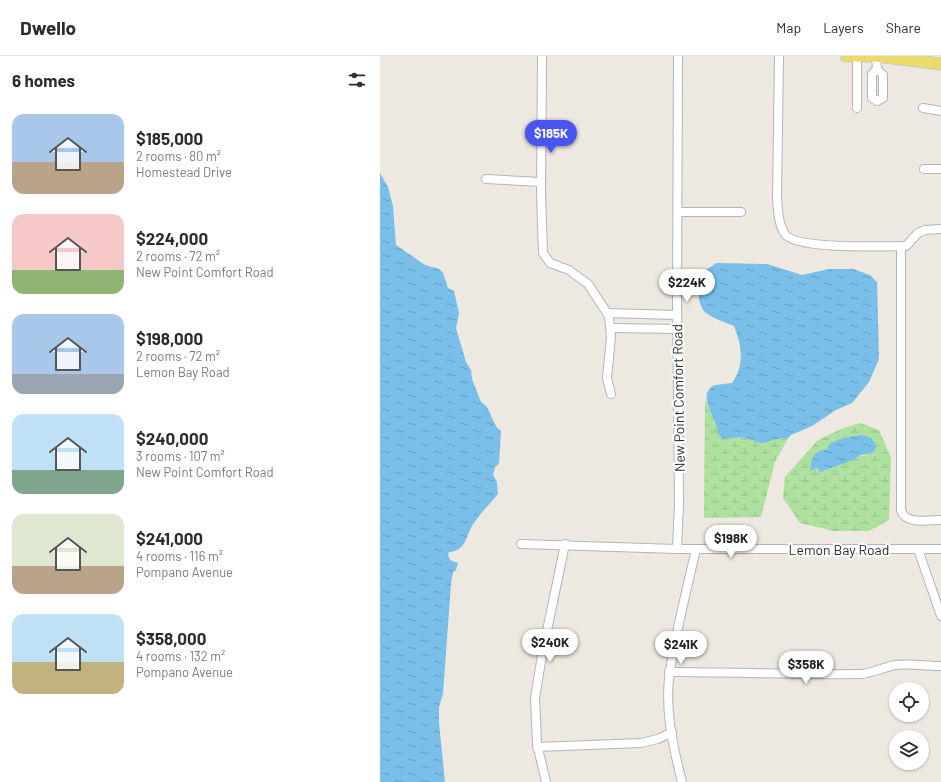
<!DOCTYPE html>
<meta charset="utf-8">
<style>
:root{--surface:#fff;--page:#f2f2f3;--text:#2b2b33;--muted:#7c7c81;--line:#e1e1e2;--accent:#4855f2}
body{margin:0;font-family:Barlow,sans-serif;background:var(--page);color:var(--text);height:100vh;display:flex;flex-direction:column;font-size:15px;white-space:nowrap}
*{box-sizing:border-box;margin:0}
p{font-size:13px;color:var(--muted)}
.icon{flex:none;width:22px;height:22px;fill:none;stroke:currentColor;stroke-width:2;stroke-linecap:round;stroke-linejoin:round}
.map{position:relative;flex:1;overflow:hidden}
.drawer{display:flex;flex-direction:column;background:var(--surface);width:380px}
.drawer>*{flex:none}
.controls{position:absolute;left:509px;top:626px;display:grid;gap:8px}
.controls a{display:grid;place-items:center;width:40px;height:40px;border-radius:50%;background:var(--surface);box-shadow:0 1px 3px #0004;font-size:20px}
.price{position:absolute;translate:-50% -34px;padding:0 9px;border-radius:14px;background:#fff;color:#222;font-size:13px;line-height:26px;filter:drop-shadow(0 1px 2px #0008)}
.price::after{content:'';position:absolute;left:50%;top:24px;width:12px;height:9px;margin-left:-6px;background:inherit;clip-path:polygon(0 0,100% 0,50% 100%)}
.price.current{background:var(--accent);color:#fff}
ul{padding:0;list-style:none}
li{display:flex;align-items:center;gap:12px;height:100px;padding:0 12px}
li span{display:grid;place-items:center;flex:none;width:112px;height:80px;border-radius:12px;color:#555}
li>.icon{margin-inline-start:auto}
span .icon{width:48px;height:48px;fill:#fffc;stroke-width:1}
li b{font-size:17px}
h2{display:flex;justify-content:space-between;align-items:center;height:48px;padding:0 12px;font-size:17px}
header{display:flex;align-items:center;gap:24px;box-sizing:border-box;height:56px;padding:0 20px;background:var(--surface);border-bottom:1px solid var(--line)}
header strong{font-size:19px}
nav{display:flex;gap:22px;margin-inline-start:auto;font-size:14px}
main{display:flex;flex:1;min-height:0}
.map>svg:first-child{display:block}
.wetland{fill:url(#wetland-marsh);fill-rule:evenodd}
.water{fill:url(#water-ripples)}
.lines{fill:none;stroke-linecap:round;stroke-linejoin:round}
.minor-casing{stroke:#b3b4bf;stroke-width:10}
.major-casing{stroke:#c8c8c8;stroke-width:13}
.minor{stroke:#fff;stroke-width:8}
.major{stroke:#ebdb68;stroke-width:11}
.labels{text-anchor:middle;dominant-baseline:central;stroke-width:4;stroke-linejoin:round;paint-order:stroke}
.street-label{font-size:14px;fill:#2d2d2d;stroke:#fff}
</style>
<header>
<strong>Dwello</strong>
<nav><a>Map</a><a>Layers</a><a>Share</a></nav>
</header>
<main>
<section class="drawer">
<h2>6 homes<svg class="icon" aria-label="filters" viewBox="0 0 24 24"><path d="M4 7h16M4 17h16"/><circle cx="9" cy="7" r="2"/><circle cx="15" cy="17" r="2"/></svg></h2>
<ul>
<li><span style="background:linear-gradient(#a9c7e8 60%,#b9a48a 0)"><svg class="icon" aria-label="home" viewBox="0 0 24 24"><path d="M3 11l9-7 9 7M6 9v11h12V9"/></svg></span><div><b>$185,000</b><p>2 rooms · 80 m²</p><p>Homestead Drive</p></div></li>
<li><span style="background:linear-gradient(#f6c9c9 70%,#8fb573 0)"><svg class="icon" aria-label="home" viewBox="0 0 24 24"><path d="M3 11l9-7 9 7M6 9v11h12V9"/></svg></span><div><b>$224,000</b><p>2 rooms · 72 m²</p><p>New Point Comfort Road</p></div></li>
<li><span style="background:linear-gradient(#a9c7e8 75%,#9aa5b1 0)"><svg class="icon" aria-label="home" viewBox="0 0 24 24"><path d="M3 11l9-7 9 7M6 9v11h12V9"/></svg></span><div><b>$198,000</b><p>2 rooms · 72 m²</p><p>Lemon Bay Road</p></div></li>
<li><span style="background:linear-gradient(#bfe0f5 70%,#7fa58c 0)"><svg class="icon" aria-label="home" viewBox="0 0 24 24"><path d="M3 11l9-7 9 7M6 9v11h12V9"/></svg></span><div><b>$240,000</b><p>3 rooms · 107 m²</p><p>New Point Comfort Road</p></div></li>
<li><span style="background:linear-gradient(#dfe7d0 65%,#b9a48a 0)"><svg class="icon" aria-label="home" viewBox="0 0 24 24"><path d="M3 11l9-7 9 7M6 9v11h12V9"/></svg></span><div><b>$241,000</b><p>4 rooms · 116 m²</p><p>Pompano Avenue</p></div></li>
<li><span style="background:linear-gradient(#bfe0f5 60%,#c2b280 0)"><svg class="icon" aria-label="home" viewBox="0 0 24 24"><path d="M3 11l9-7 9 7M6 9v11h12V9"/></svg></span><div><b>$358,000</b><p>4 rooms · 132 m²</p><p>Pompano Avenue</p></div></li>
</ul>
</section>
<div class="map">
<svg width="561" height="726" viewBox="0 0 561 726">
<defs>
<pattern id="wetland-marsh" width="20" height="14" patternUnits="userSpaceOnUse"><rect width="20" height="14" fill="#aee19f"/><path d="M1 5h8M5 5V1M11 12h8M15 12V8" fill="none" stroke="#96c189"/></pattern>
<pattern id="water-ripples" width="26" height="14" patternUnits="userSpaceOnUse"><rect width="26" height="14" fill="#79bfea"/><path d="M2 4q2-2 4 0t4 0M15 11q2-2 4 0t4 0" fill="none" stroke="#649cbe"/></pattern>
</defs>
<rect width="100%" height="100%" fill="#ede9e0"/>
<g class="wetland">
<path d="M 325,343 L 338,373 L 338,378 L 343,383 C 351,382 361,380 369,383 C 374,385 377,387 384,387 C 393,385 396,382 408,382 L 395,406 L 381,461 L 324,462 Z"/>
<path d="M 480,367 L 499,374 L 511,402 L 509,464 L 489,475 L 454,475 L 420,467 L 403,442 L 405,421 L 438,384 L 461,373 ZM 447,394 L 486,399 C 481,399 446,413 440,416 L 437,412 L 430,415 Z"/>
</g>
<g class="water">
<path d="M 0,117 L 8,131 L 13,150 L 16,189 L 45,209 L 59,213 L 63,217 L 68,232 L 74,235 L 79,257 L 76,272 L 86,306 L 91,314 L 92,323 L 101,346 C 112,352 111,368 121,375 L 119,408 L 115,411 L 113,419 L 117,426 L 118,438 C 110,448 99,458 92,470 C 86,480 86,495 69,496 L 68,499 L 70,504 L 78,507 L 76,514 L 73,516 L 71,528 L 63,638 L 59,651 L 59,667 L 65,726 L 0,726 Z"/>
<path d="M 336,207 L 387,208 L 422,219 L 449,213 L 473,213 L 490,219 L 497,226 L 499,303 L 489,326 L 472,347 L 456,354 L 432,370 L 411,379 L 408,382 C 396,382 393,385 384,387 C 377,387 374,385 369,383 C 361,380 351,382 343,383 L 338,378 C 338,364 316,340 333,330 C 338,328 347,328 352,327 C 365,309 362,290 354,270 C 345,266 334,263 326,257 C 317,250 316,225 323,216 C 326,213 333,210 336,207 Z"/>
<path d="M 481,379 L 492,382 L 496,391 L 493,397 L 481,399 L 473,404 L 440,416 L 437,412 L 430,415 C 431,404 434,393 447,394 L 449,388 L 460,383 Z"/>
</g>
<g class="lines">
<g class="minor-casing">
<g id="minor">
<path d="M 162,0 L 161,137 L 163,197 L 170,207 L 189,214 L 208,228 L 229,260 L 231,281 L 227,322 L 231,338"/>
<path d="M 399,0 L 397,142 C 398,153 398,168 405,178 C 416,194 505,190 526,190 L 538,177 L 545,174 L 561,173"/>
<path d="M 496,0 L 497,13 L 503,19 L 503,42 L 497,45"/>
<path d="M 497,13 L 492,18 L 492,42 L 497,45"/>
<path d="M 477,52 L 477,0"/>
<path d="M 543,52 L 561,55"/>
<path d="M 544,113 L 561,113"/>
<path d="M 106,123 L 161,126"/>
<path d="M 298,156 L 361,156"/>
<path d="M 521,190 L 521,454 C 525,469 549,464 561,464"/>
<path d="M 227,257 L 297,259"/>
<path d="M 232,272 L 297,273"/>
<path d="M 141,488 L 297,493 L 561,493"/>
<path d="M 297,493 L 299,447 L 297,242 L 298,0"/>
<path d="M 538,493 L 561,560"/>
<path d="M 289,616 C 353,616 417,619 481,618 C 490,618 504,611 515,609 C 530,607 546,610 561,610"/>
<path d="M 157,691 L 261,687 L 278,683 L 292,676"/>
<path d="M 166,726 L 157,688 L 155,642 L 162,599 L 185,488"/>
<path d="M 302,726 C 293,691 284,651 290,615 C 296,574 307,533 316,493"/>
</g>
</g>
<g class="major-casing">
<g id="major">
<path d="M 466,0 L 498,0"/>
<path d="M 496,0 L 561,8"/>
</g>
</g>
<use href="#minor" class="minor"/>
<use href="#major" class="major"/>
</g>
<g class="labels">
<g class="street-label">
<text transform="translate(298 342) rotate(-91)">New Point Comfort Road</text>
<text x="459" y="493">Lemon Bay Road</text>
</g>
</g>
</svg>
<div class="controls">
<a><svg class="icon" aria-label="locate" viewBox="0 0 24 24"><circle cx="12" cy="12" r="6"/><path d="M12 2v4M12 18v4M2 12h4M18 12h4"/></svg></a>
<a><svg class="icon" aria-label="layers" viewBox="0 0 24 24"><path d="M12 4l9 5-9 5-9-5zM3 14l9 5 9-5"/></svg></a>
</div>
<b class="price current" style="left:171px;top:98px">$185K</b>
<b class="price" style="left:307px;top:247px">$224K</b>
<b class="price" style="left:351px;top:503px">$198K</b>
<b class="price" style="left:170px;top:607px">$240K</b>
<b class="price" style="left:301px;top:609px">$241K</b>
<b class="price" style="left:426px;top:629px">$358K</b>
</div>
</main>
